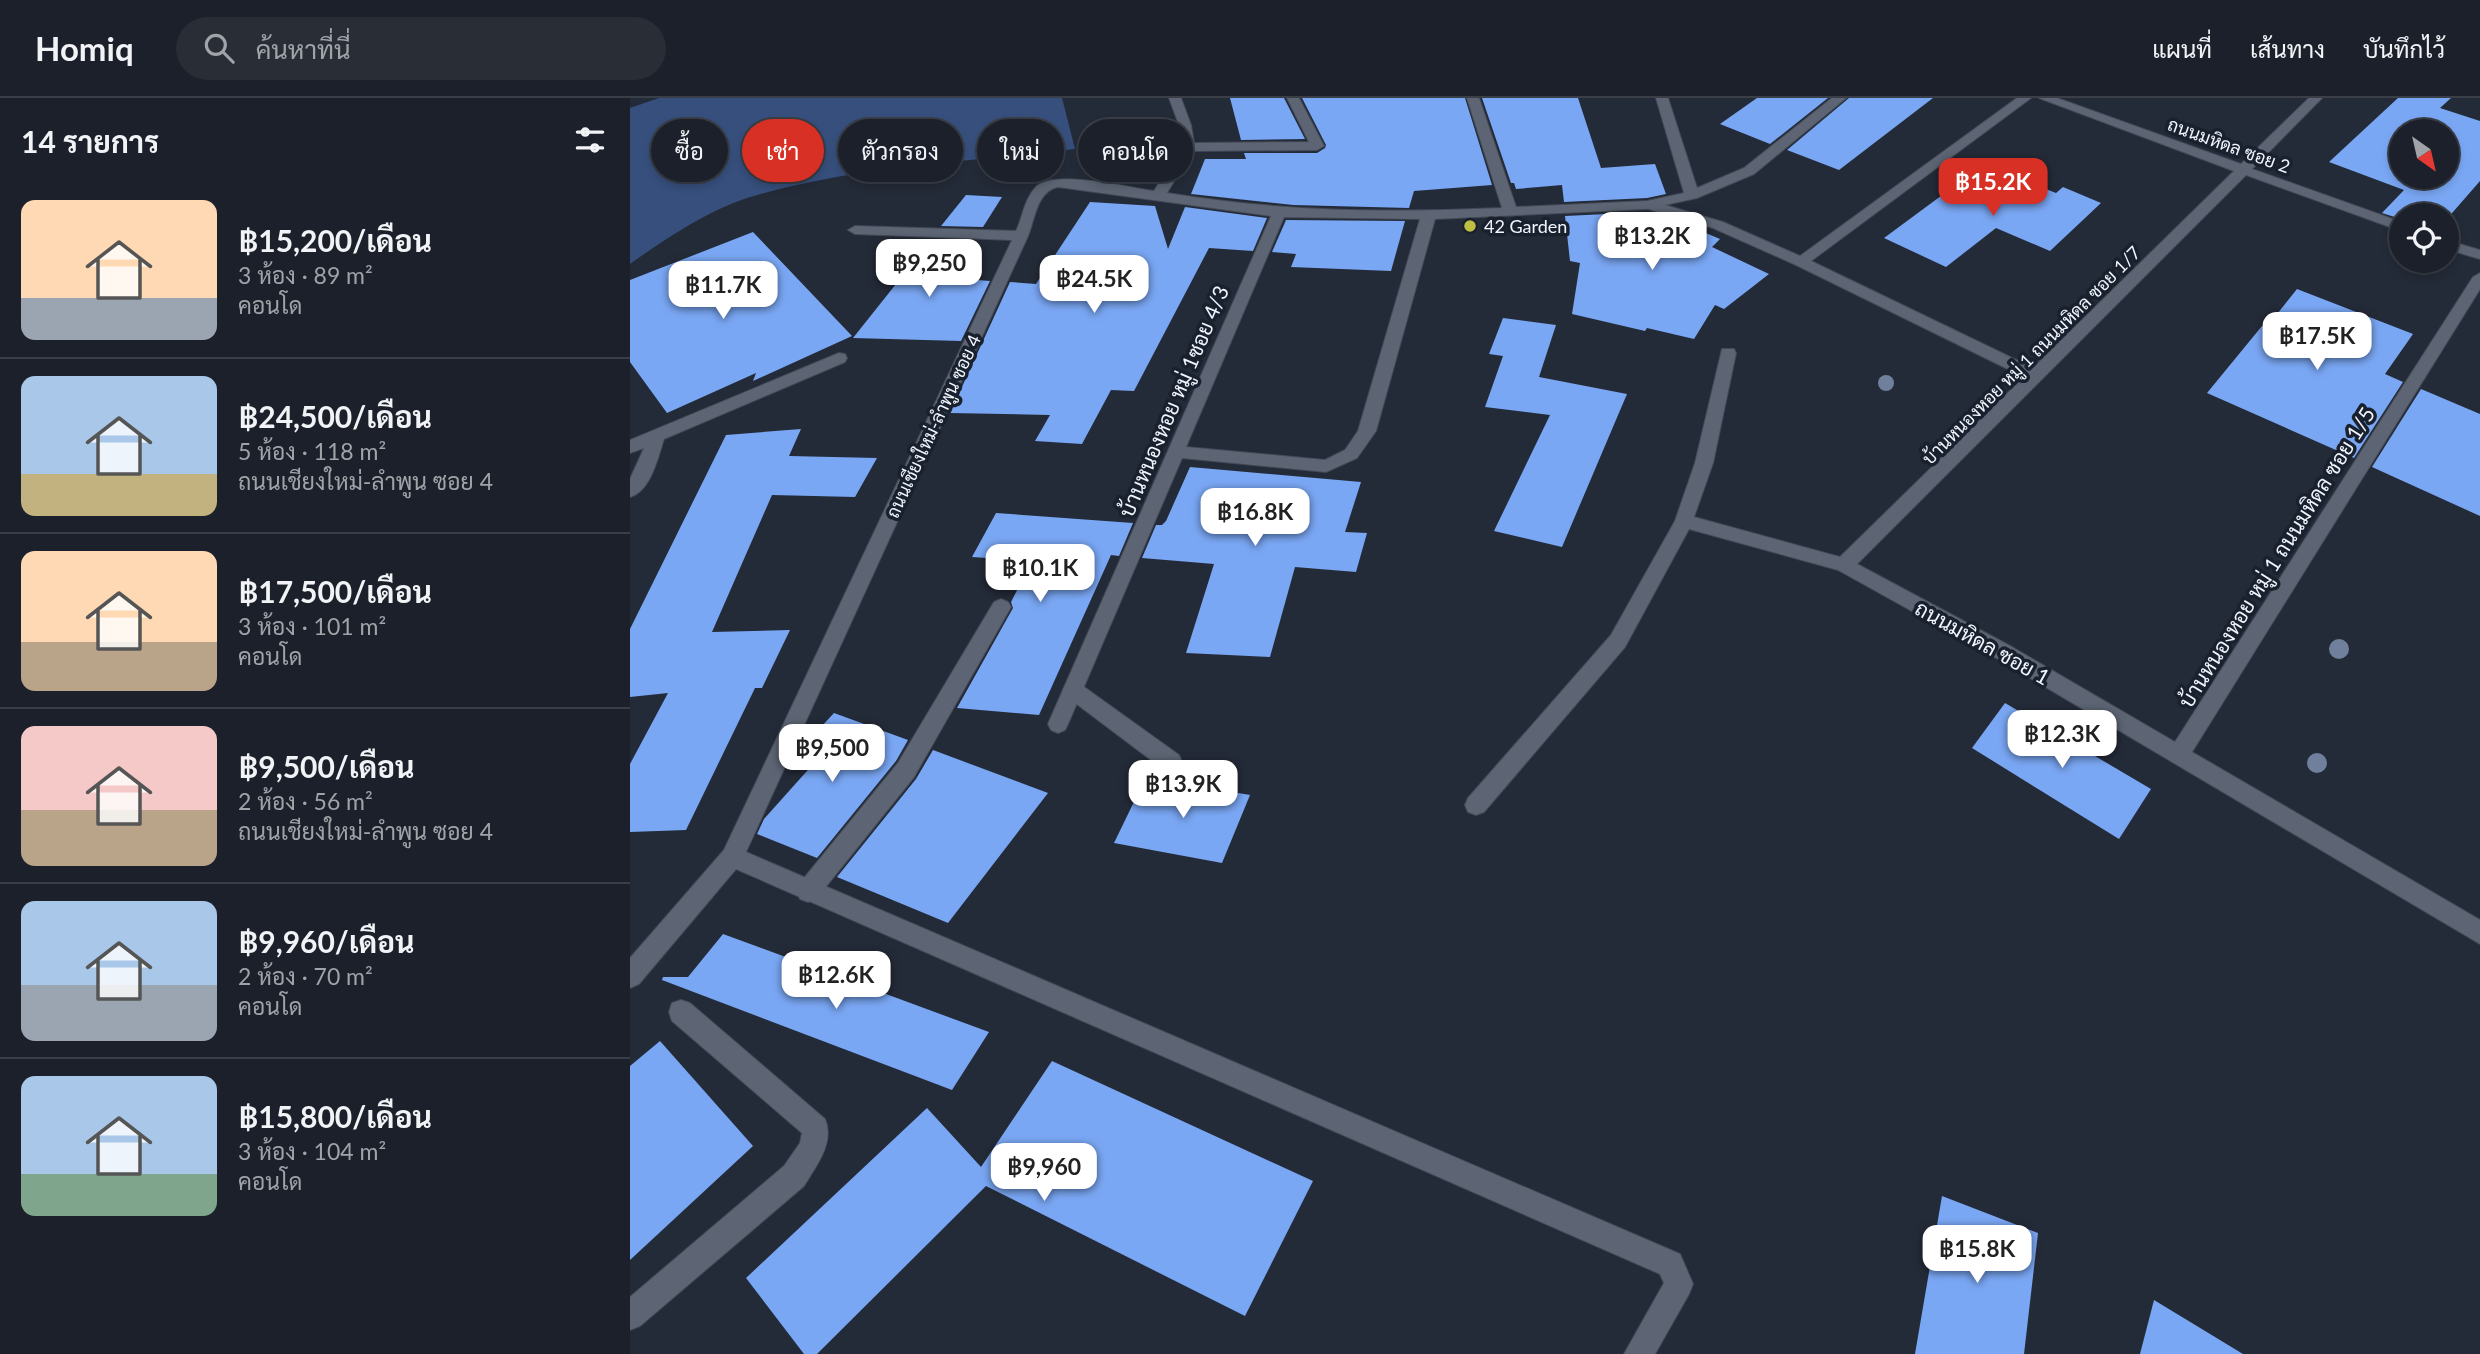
<!DOCTYPE html>
<html lang="th">
<meta charset="utf-8">
<style>
:root{--surface:#1b202a;--page:#282d36;--text:#f1f3f6;--muted:#a0a3a8;--line:#393e47;--accent:#d93025}
body{margin:0;font-family:Lato,Sarabun,sans-serif;background:var(--page);color:var(--text);height:100vh;display:flex;flex-direction:column;font-size:26px;white-space:nowrap}
*{box-sizing:border-box;margin:0}
p{font-size:23px;color:var(--muted)}
.icon{flex:none;width:38px;height:38px;fill:none;stroke:currentColor;stroke-width:2;stroke-linecap:round;stroke-linejoin:round}
.map{position:relative;flex:1;overflow:hidden}
.panel{display:flex;flex-direction:column;background:var(--surface);width:630px}
.panel>*{flex:none}
.banner{position:absolute;left:21px;top:21px;width:665px;height:63px;display:flex;gap:14px}
.needle{width:46px;rotate:146deg}
.buttons{position:absolute;left:1759px;top:21px;display:grid;gap:14px}
.buttons a{display:grid;place-items:center;width:70px;height:70px;border-radius:50%;background:var(--surface);box-shadow:0 4px 10px #0003,0 0 0 2px var(--line);font-size:35px}
.price{position:absolute;translate:-50% -60px;padding:0 16px;border-radius:14px;background:#fff;color:#222;font-size:23px;line-height:46px;filter:drop-shadow(0 2px 4px #0008)}
.price::after{content:'';position:absolute;left:50%;top:42px;width:21px;height:16px;margin-left:-10px;background:inherit;clip-path:polygon(0 0,100% 0,50% 100%)}
.price.on{background:var(--accent);color:#fff}
ul{padding:0;list-style:none}
li{display:flex;align-items:center;gap:21px;height:175px;padding:0 21px}
li+li{border-top:2px solid var(--line)}
li span{display:grid;place-items:center;flex:none;width:196px;height:140px;border-radius:14px;color:#555}
li>.icon{margin-inline-start:auto}
span .icon{width:84px;height:84px;fill:#fffc;stroke-width:1}
li b{font-size:30px}
h2{display:flex;justify-content:space-between;align-items:center;height:84px;padding:0 21px;font-size:30px}
.pill{padding:0 24px;border-radius:32px;background:var(--surface);box-shadow:0 4px 10px #0003,0 0 0 2px var(--line);font-size:24px;line-height:63px}
.pill.on{background:var(--accent);color:#fff}
header{display:flex;align-items:center;gap:42px;box-sizing:border-box;height:98px;padding:0 35px;background:var(--surface);border-bottom:2px solid var(--line)}
header strong{font-size:33px}
nav{display:flex;gap:38px;margin-inline-start:auto;font-size:24px}
.search{width:490px;height:63px;background:var(--page);display:flex;align-items:center;gap:18px;box-sizing:border-box;padding:0 24px;border-radius:38px;color:var(--muted);font-size:26px}
main{display:flex;flex:1;min-height:0}
.map>svg:first-child{display:block}
.green{fill:#364f7c}
.building{fill:#7aa7f4;fill-rule:evenodd}
.lines{fill:none;stroke-linecap:round;stroke-linejoin:round}
.lane-casing{stroke:#434955;stroke-width:2}
.street-casing{stroke:#434955;stroke-width:2}
.lane{fill:#5d6574;fill-rule:evenodd}
.street{fill:#5d6574;fill-rule:evenodd}
.tree{fill:#70809c}
.poi-dot{fill:#bcbf44;stroke:#1a212e;stroke-width:2.5}
.labels{text-anchor:middle;dominant-baseline:central;stroke-width:7;stroke-linejoin:round;paint-order:stroke}
.far-street-label{font-size:18px;fill:#f0f5fe;stroke:#1a212e}
.far-poi-label{font-size:18px;fill:#f0f5fe;stroke:#1a212e;text-anchor:start}
.street-label{font-size:21px;fill:#f0f5fe;stroke:#1a212e}
</style>
<header>
<strong>Homiq</strong>
<div class="search"><svg class="icon" aria-label="search" viewBox="0 0 24 24"><circle cx="10" cy="10" r="6"/><path d="M15 15l6 6"/></svg>ค้นหาที่นี่</div>
<nav><a>แผนที่</a><a>เส้นทาง</a><a>บันทึกไว้</a></nav>
</header>
<main>
<section class="panel">
<h2>14 รายการ<svg class="icon" aria-label="filters" viewBox="0 0 24 24"><path d="M4 7h16M4 17h16"/><circle cx="9" cy="7" r="2"/><circle cx="15" cy="17" r="2"/></svg></h2>
<ul>
<li><span style="background:linear-gradient(#ffd9b3 70%,#9aa5b1 0)"><svg class="icon" aria-label="home" viewBox="0 0 24 24"><path d="M3 11l9-7 9 7M6 9v11h12V9"/></svg></span><div><b>฿15,200/เดือน</b><p>3 ห้อง · 89 m²</p><p>คอนโด</p></div></li>
<li><span style="background:linear-gradient(#a9c7e8 70%,#c2b280 0)"><svg class="icon" aria-label="home" viewBox="0 0 24 24"><path d="M3 11l9-7 9 7M6 9v11h12V9"/></svg></span><div><b>฿24,500/เดือน</b><p>5 ห้อง · 118 m²</p><p>ถนนเชียงใหม่-ลำพูน ซอย 4</p></div></li>
<li><span style="background:linear-gradient(#ffd9b3 65%,#b9a48a 0)"><svg class="icon" aria-label="home" viewBox="0 0 24 24"><path d="M3 11l9-7 9 7M6 9v11h12V9"/></svg></span><div><b>฿17,500/เดือน</b><p>3 ห้อง · 101 m²</p><p>คอนโด</p></div></li>
<li><span style="background:linear-gradient(#f6c9c9 60%,#b9a48a 0)"><svg class="icon" aria-label="home" viewBox="0 0 24 24"><path d="M3 11l9-7 9 7M6 9v11h12V9"/></svg></span><div><b>฿9,500/เดือน</b><p>2 ห้อง · 56 m²</p><p>ถนนเชียงใหม่-ลำพูน ซอย 4</p></div></li>
<li><span style="background:linear-gradient(#a9c7e8 60%,#9aa5b1 0)"><svg class="icon" aria-label="home" viewBox="0 0 24 24"><path d="M3 11l9-7 9 7M6 9v11h12V9"/></svg></span><div><b>฿9,960/เดือน</b><p>2 ห้อง · 70 m²</p><p>คอนโด</p></div></li>
<li><span style="background:linear-gradient(#a9c7e8 70%,#7fa58c 0)"><svg class="icon" aria-label="home" viewBox="0 0 24 24"><path d="M3 11l9-7 9 7M6 9v11h12V9"/></svg></span><div><b>฿15,800/เดือน</b><p>3 ห้อง · 104 m²</p><p>คอนโด</p></div></li>
</ul>
</section>
<div class="map">
<svg width="1850" height="1256" viewBox="0 0 1850 1256">
<rect width="100%" height="100%" fill="#242b38"/>
<path class="green" d="M 29,0 L 432,0 L 445,51 C 337,64 222,68 117,100 C 79,112 32,143 0,166 L 0,10 Z"/>
<g class="building">
<path d="M 600,0 L 654,0 L 675,41 L 611,42 Z"/>
<path d="M 672,0 L 835,0 L 862,87 L 784,93 L 779,110 L 663,107 L 561,96 L 575,61 L 616,61 L 614,55 L 687,55 L 695,50 L 696,47 Z"/>
<path d="M 852,0 L 948,0 L 971,70 L 1025,66 L 1036,96 L 1017,100 L 934,104 L 932,87 L 886,91 L 884,85 L 881,85 Z"/>
<path d="M 1127,0 L 1198,0 L 1140,46 L 1090,26 Z"/>
<path d="M 1219,0 L 1303,0 L 1209,72 L 1157,52 Z"/>
<path d="M 1768,0 L 1821,0 L 1810,10 L 1850,23 L 1850,83 L 1816,122 L 1816,117 L 1771,117 L 1771,121 L 1752,115 L 1774,92 L 1699,64 ZM 1771,33 L 1816,33 L 1816,79 L 1771,79 Z"/>
<path d="M 1365,71 L 1426,95 L 1433,89 L 1471,105 L 1420,153 L 1366,130 L 1316,169 L 1254,140 L 1319,92 L 1333,98 Z"/>
<path d="M 336,97 L 372,99 L 353,129 L 311,128 Z"/>
<path d="M 460,104 L 525,108 L 538,151 L 555,109 L 637,120 L 623,153 L 579,150 L 504,293 L 481,292 L 452,346 L 405,343 L 420,317 L 320,315 L 380,184 L 406,186 Z"/>
<path d="M 1018,114 L 1045,122 L 1090,141 L 1082,149 L 1139,176 L 1094,211 L 1085,207 L 1064,241 L 1017,230 L 1015,233 L 942,216 L 950,165 L 940,163 L 935,118 Z"/>
<path d="M 656,122 L 775,123 L 761,173 L 661,169 L 666,156 L 642,154 Z"/>
<path d="M 123,134 L 222,238 L 123,283 L 126,275 L 37,315 L 0,264 L 0,182 Z"/>
<path d="M 301,142 L 344,143 L 322,180 L 360,183 L 331,243 L 223,240 Z"/>
<path d="M 1667,191 L 1783,236 L 1755,276 L 1773,284 L 1724,360 L 1577,295 L 1632,228 L 1636,230 Z"/>
<path d="M 873,220 L 926,227 L 909,279 L 997,296 L 932,449 L 864,433 L 920,317 L 855,309 L 873,258 L 859,256 Z"/>
<path d="M 1791,291 L 1850,316 L 1850,418 L 1742,369 Z"/>
<path d="M 171,331 L 159,358 L 247,360 L 225,399 L 142,397 L 82,534 L 160,532 L 132,590 L 125,590 L 56,732 L 0,734 L 0,666 L 38,595 L 0,599 L 0,531 L 96,337 Z"/>
<path d="M 560,369 L 731,384 L 715,434 L 737,435 L 726,474 L 665,469 L 640,559 L 556,555 L 584,466 L 512,460 L 526,427 L 532,427 L 536,423 Z"/>
<path d="M 366,415 L 503,425 L 489,458 L 481,457 L 409,617 L 327,610 L 383,510 L 381,504 L 402,463 L 342,459 Z"/>
<path d="M 1375,605 L 1521,691 L 1489,741 L 1342,650 Z"/>
<path d="M 204,615 L 278,642 L 266,663 L 187,760 L 127,736 L 134,721 L 185,664 L 165,657 Z"/>
<path d="M 303,652 L 418,695 L 318,825 L 207,779 L 286,681 Z"/>
<path d="M 516,679 L 620,697 L 592,765 L 484,745 Z"/>
<path d="M 93,836 L 359,934 L 322,992 L 32,882 L 33,879 L 58,879 Z"/>
<path d="M 30,943 L 123,1048 L 0,1162 L 0,968 Z"/>
<path d="M 422,963 L 683,1083 L 615,1218 L 356,1088 L 187,1256 L 174,1256 L 116,1180 L 297,1010 L 351,1069 Z"/>
<path d="M 1312,1098 L 1408,1135 L 1394,1256 L 1285,1256 Z"/>
<path d="M 1524,1202 L 1613,1256 L 1510,1256 Z"/>
</g>
<g class="lines">
<g class="lane-casing">
<g id="lane">
<path d="M 209,255 L 215,256 L 217,260 L 215,264 L 34,341 C 28,359 21,393 0,399 L 0,381 L 14,350 L 0,355 L 0,342 Z"/>
<path d="M 371,501 L 378,504 L 381,509 L 284,679 L 186,801 L 178,804 L 170,801 L 166,793 L 170,785 L 268,665 L 364,504 Z"/>
<path d="M 443,584 L 450,586 L 549,657 L 552,664 L 549,671 L 541,673 L 533,671 L 436,598 L 433,592 L 436,586 Z"/>
<path d="M 51,902 L 60,905 L 195,1021 C 205,1045 186,1068 174,1088 L 10,1228 L 0,1232 L 0,1199 L 154,1068 L 170,1045 L 172,1035 L 42,923 L 39,914 L 42,905 Z"/>
</g>
</g>
<g class="street-casing">
<g id="street">
<path d="M 539,0 L 551,0 L 561,27 L 564,45 L 679,44 L 657,0 L 669,0 L 694,48 L 687,52 L 562,53 L 537,95 C 653,114 755,115 872,110 L 837,0 L 849,0 L 886,109 L 1017,103 L 1054,95 L 1026,0 L 1038,0 L 1067,90 L 1114,70 L 1202,0 L 1216,0 L 1124,76 L 1067,100 L 1035,107 L 1093,124 L 1170,158 L 1387,0 L 1401,0 L 1181,163 L 1403,270 L 1604,73 L 1409,0 L 1427,0 L 1611,66 L 1679,0 L 1692,0 L 1622,71 L 1771,124 L 1771,133 L 1616,77 L 1227,466 L 1382,549 L 1545,644 L 1843,179 L 1850,175 L 1850,191 L 1562,654 L 1850,822 L 1850,846 L 1368,561 L 1208,472 L 1059,431 L 995,549 L 854,714 L 846,717 L 838,714 L 835,707 L 838,700 L 981,537 L 1045,423 L 1065,365 L 1092,251 L 1104,251 L 1106,255 L 1083,365 L 1064,419 L 1210,459 L 1394,279 L 1166,167 L 1083,130 L 1018,111 L 805,121 L 746,333 L 727,360 L 696,374 L 552,360 L 438,626 L 435,632 L 428,635 L 421,632 L 418,626 L 641,118 L 428,89 C 407,93 405,121 398,138 L 116,754 L 1050,1156 L 1063,1186 L 1059,1196 L 1025,1256 L 994,1256 L 1034,1185 L 1030,1176 L 106,771 L 9,886 L 0,890 L 0,860 L 94,752 L 382,142 L 225,136 L 218,132 L 225,128 L 386,133 C 393,119 394,101 406,89 C 424,71 500,90 524,93 L 551,49 L 549,27 ZM 654,119 L 790,121 L 728,333 L 715,352 L 695,362 L 556,349 Z"/>
<path d="M 1816,142 L 1850,152 L 1850,161 L 1816,151 Z"/>
</g>
</g>
<use href="#lane" class="lane"/>
<use href="#street" class="street"/>
</g>
<g class="tree">
<circle cx="1256" cy="285" r="8"/>
<circle cx="1709" cy="551" r="10"/>
<circle cx="1687" cy="665" r="10"/>
</g>
<circle class="poi-dot" cx="840" cy="128" r="7"/>
<g class="labels">
<g class="far-street-label">
<text transform="translate(1599 47) rotate(20)">ถนนมหิดล ซอย 2</text>
<text transform="translate(1401 257) rotate(-45)">บ้านหนองหอย หมู่ 1 ถนนมหิดล ซอย 1/7</text>
<text transform="translate(303 328) rotate(-65)">ถนนเชียงใหม่-ลำพูน ซอย 4</text>
</g>
<g class="far-poi-label">
<text x="854" y="128">42 Garden</text>
</g>
<g class="street-label">
<text transform="translate(543 303) rotate(-67)">บ้านหนองหอย หมู่ 1ซอย 4/3</text>
<text transform="translate(1646 459) rotate(-58)">บ้านหนองหอย หมู่ 1 ถนนมหิดล ซอย 1/5</text>
<text transform="translate(1353 544) rotate(29)">ถนนมหิดล ซอย 1</text>
</g>
</g>
</svg>
<div class="buttons">
<a><svg class="needle" viewBox="-14 -14 28 28"><path d="M0-13l5 13h-10z" fill="#e53935"/><path d="M0 13l5-13h-10z" fill="#a0a3a8"/></svg></a>
<a><svg class="icon" aria-label="locate" viewBox="0 0 24 24"><circle cx="12" cy="12" r="6"/><path d="M12 2v4M12 18v4M2 12h4M18 12h4"/></svg></a>
</div>
<b class="price on" style="left:1363px;top:120px">฿15.2K</b>
<b class="price" style="left:1022px;top:174px">฿13.2K</b>
<b class="price" style="left:299px;top:201px">฿9,250</b>
<b class="price" style="left:464px;top:217px">฿24.5K</b>
<b class="price" style="left:93px;top:223px">฿11.7K</b>
<b class="price" style="left:1687px;top:274px">฿17.5K</b>
<b class="price" style="left:625px;top:450px">฿16.8K</b>
<b class="price" style="left:410px;top:506px">฿10.1K</b>
<b class="price" style="left:1432px;top:672px">฿12.3K</b>
<b class="price" style="left:202px;top:686px">฿9,500</b>
<b class="price" style="left:553px;top:722px">฿13.9K</b>
<b class="price" style="left:206px;top:913px">฿12.6K</b>
<b class="price" style="left:414px;top:1105px">฿9,960</b>
<b class="price" style="left:1347px;top:1187px">฿15.8K</b>
<div class="banner">
<a class="pill">ซื้อ</a>
<a class="pill on">เช่า</a>
<a class="pill">ตัวกรอง</a>
<a class="pill">ใหม่</a>
<a class="pill">คอนโด</a>
</div>
</div>
</main>
